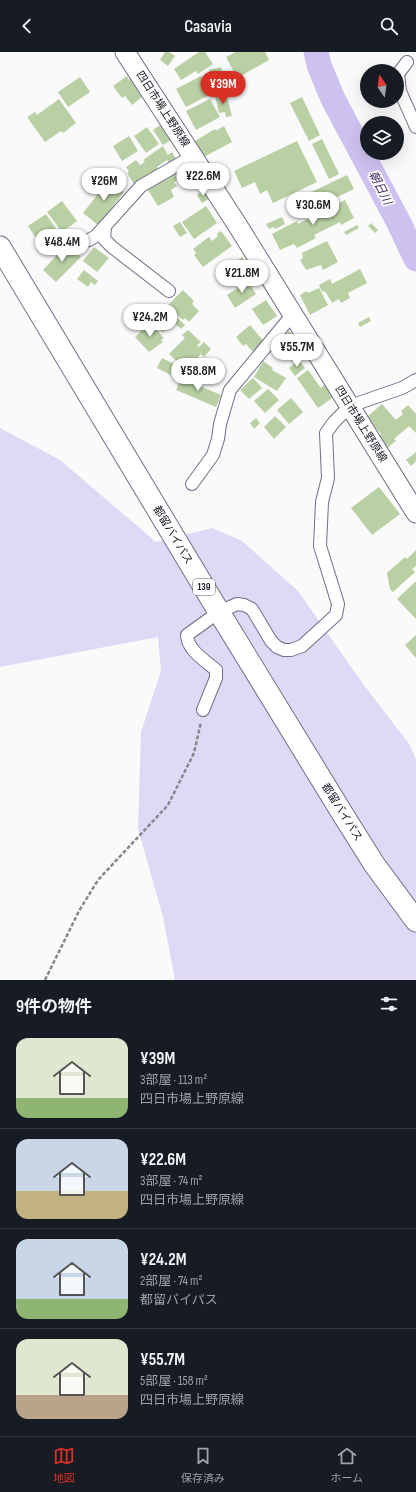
<!DOCTYPE html>
<html lang="ja">
<meta charset="utf-8">
<style>
:root{--surface:#171b24;--page:#20242c;--text:#f1f3f6;--muted:#9ea1a6;--line:#363941;--accent:#d93025}
body{margin:0;font-family:"Sofia Sans Condensed","Noto Sans JP",sans-serif;background:var(--page);color:var(--text);height:100vh;display:flex;flex-direction:column;font-size:15px;white-space:nowrap}
*{box-sizing:border-box;margin:0}
p{font-size:13px;color:var(--muted)}
.icon{flex:none;width:22px;height:22px;fill:none;stroke:currentColor;stroke-width:2;stroke-linecap:round;stroke-linejoin:round}
.map{position:relative;height:928px;overflow:hidden}
.side{display:flex;flex-direction:column;background:var(--surface);flex:1}
.side>*{flex:none}
.needle{width:26px;rotate:347deg}
.buttons{position:absolute;left:360px;top:12px;display:grid;gap:8px}
.buttons a{display:grid;place-items:center;width:44px;height:44px;border-radius:50%;background:var(--surface);box-shadow:0 4px 16px #0002;font-size:20px}
.price{position:absolute;translate:-50% -34px;padding:0 9px;border-radius:14px;background:#fff;color:#222;font-size:13px;line-height:26px;filter:drop-shadow(0 1px 2px #0008)}
.price::after{content:'';position:absolute;left:50%;top:24px;width:12px;height:9px;margin-left:-6px;background:inherit;clip-path:polygon(0 0,100% 0,50% 100%)}
.price.selected{background:var(--accent);color:#fff}
ul{padding:0;list-style:none}
li{display:flex;align-items:center;gap:12px;height:100px;padding:0 16px}
li+li{border-top:1px solid var(--line)}
li span{display:grid;place-items:center;flex:none;width:112px;height:80px;border-radius:12px;color:#555}
li>.icon{margin-inline-start:auto}
span .icon{width:48px;height:48px;fill:#fffc;stroke-width:1}
li b{font-size:17px}
h2{display:flex;justify-content:space-between;align-items:center;height:48px;padding:0 16px;font-size:17px}
header{display:flex;justify-content:space-between;align-items:center;height:52px;padding:0 16px;background:var(--surface);font-size:18px;font-weight:600}
.tab-bar{display:flex;justify-content:space-around;align-items:center;height:56px;border-top:1px solid var(--line);background:var(--surface);font-size:11px;color:var(--muted)}
.tab-bar a{display:grid;justify-items:center;gap:2px}
.tab-bar .selected{color:var(--accent)}
.map>svg:first-child{display:block}
.green{fill:#e0d9f6}
.lines{fill:none;stroke-linecap:round;stroke-linejoin:round}
.river{stroke:#cdc2ef;stroke-width:25}
.building{fill:#b9d0a4}
.street-casing{stroke:#736c89;stroke-width:14}
.primary-casing{stroke:#736c89;stroke-width:21}
.highway-casing{stroke:#736c89;stroke-width:23}
.path{stroke:#89878d;stroke-width:2.5;stroke-dasharray:4 2;stroke-linecap:butt}
.street{stroke:#fff;stroke-width:12}
.primary{stroke:#fff;stroke-width:19}
.highway{stroke:#fff;stroke-width:21}
.labels{text-anchor:middle;dominant-baseline:central;stroke-width:3.5;stroke-linejoin:round;paint-order:stroke}
.shield{fill:#fff;stroke:#5f5d64;stroke-width:1}
.shield-label{font-size:10px;font-weight:bold;fill:#1a1722}
.street-label{font-size:11px;fill:#1a1722;stroke:#fff}
.water-label{font-size:12px;font-style:italic;fill:#402e65;stroke:#fff}
</style>
<header><svg class="icon" aria-label="back" viewBox="0 0 24 24"><path d="M15 5l-7 7 7 7"/></svg>Casavia<svg class="icon" aria-label="search" viewBox="0 0 24 24"><circle cx="10" cy="10" r="6"/><path d="M15 15l6 6"/></svg></header>
<div class="map">
<svg width="416" height="928" viewBox="0 0 416 928">
<rect width="100%" height="100%" fill="#fafafa"/>
<path class="green" d="M 0,376 L 60,408 L 156,490 L 212,476 L 242,489 L 298,539 L 363,632 L 410,693 L 416,708 L 416,928 L 175,928 L 163,865 L 138,777 L 141,680 L 161,619 L 158,585 L 0,615 Z"/>
<g class="lines">
<path class="river" d="M 316,0 L 319,13 L 333,47 L 399,171 L 416,207"/>
</g>
<g class="building">
<path d="M 165,0 L 169,0 L 175,4 L 168,14 L 160,8 Z"/>
<path d="M 199,0 L 205,0 L 213,12 L 198,22 L 196,19 L 181,28 L 174,17 Z"/>
<path d="M 236,0 L 265,0 L 269,8 L 237,26 L 226,5 Z"/>
<path d="M 221,15 L 227,37 L 215,40 L 209,18 Z"/>
<path d="M 127,24 L 129,28 L 132,26 L 137,34 L 135,34 L 142,45 L 132,53 L 125,44 L 122,46 L 113,34 Z"/>
<path d="M 201,24 L 211,42 L 186,55 L 176,37 Z"/>
<path d="M 80,25 L 90,40 L 68,55 L 58,40 Z"/>
<path d="M 232,25 L 235,37 L 229,39 L 226,26 Z"/>
<path d="M 226,41 L 232,64 L 226,65 L 225,60 L 219,61 L 215,44 Z"/>
<path d="M 302,45 L 320,83 L 309,89 L 290,51 Z"/>
<path d="M 59,47 L 76,71 L 63,81 L 61,79 L 45,90 L 27,65 L 35,60 L 37,63 Z"/>
<path d="M 210,47 L 220,65 L 196,78 L 186,59 Z"/>
<path d="M 160,73 L 171,88 L 163,93 L 153,78 Z"/>
<path d="M 224,74 L 232,90 L 204,105 L 195,89 L 215,77 L 216,79 Z"/>
<path d="M 147,75 L 159,92 L 146,101 L 134,84 Z"/>
<path d="M 129,84 L 138,99 L 122,109 L 113,94 Z"/>
<path d="M 322,87 L 339,122 L 329,127 L 312,92 Z"/>
<path d="M 297,89 L 317,130 L 273,151 L 267,138 L 260,142 L 255,130 L 242,136 L 234,119 Z"/>
<path d="M 163,94 L 168,103 L 172,100 L 176,107 L 169,111 L 167,108 L 157,115 L 158,117 L 134,132 L 127,121 L 129,120 L 126,115 L 136,108 L 140,113 L 145,110 L 143,108 Z"/>
<path d="M 178,117 L 183,125 L 174,130 L 177,134 L 171,138 L 174,145 L 158,154 L 146,135 Z"/>
<path d="M 347,123 L 354,137 L 308,159 L 301,145 Z"/>
<path d="M 109,128 L 124,140 L 98,173 L 83,161 Z"/>
<path d="M 204,138 L 209,147 L 202,151 L 197,143 Z"/>
<path d="M 345,148 L 354,166 L 341,173 L 340,170 L 314,183 L 316,186 L 297,196 L 294,192 L 280,198 L 272,182 L 297,169 L 298,172 Z"/>
<path d="M 62,149 L 77,169 L 62,180 L 47,160 Z"/>
<path d="M 206,154 L 217,171 L 194,187 L 182,170 Z"/>
<path d="M 46,162 L 61,184 L 52,191 L 47,183 L 38,189 L 28,174 Z"/>
<path d="M 282,165 L 285,172 L 275,177 L 274,175 L 269,177 L 266,172 Z"/>
<path d="M 180,170 L 187,181 L 180,185 L 173,174 Z"/>
<path d="M 371,171 L 378,178 L 375,181 L 368,174 Z"/>
<path d="M 357,173 L 359,176 L 346,183 L 344,180 Z"/>
<path d="M 221,179 L 232,194 L 203,215 L 194,203 L 196,201 L 193,197 L 209,185 L 212,189 L 218,184 L 217,182 Z"/>
<path d="M 327,189 L 338,210 L 323,218 L 321,213 L 306,218 L 300,208 L 303,206 L 302,201 Z"/>
<path d="M 67,192 L 81,205 L 56,230 L 43,218 Z"/>
<path d="M 94,195 L 109,206 L 97,220 L 83,209 Z"/>
<path d="M 242,205 L 248,212 L 245,214 L 252,223 L 242,229 L 231,213 Z"/>
<path d="M 360,217 L 367,231 L 348,241 L 350,246 L 341,251 L 339,247 L 332,251 L 325,239 L 322,240 L 319,233 L 330,227 L 332,232 Z"/>
<path d="M 84,218 L 98,229 L 95,233 L 91,230 L 88,235 L 77,227 Z"/>
<path d="M 248,229 L 256,242 L 235,256 L 227,243 Z"/>
<path d="M 319,236 L 328,253 L 310,263 L 300,243 L 307,239 L 308,241 Z"/>
<path d="M 183,238 L 194,249 L 192,252 L 199,259 L 189,270 L 185,266 L 183,268 L 167,254 Z"/>
<path d="M 266,248 L 277,264 L 263,273 L 252,257 Z"/>
<path d="M 157,259 L 171,272 L 163,280 L 150,267 Z"/>
<path d="M 174,263 L 185,273 L 181,277 L 170,267 Z"/>
<path d="M 369,265 L 371,269 L 360,275 L 358,271 Z"/>
<path d="M 150,271 L 164,286 L 161,288 L 163,290 L 149,300 L 135,285 Z"/>
<path d="M 250,273 L 265,291 L 254,301 L 246,292 L 243,294 L 236,285 Z"/>
<path d="M 188,278 L 201,290 L 197,293 L 199,295 L 204,290 L 211,297 L 204,305 L 201,302 L 198,305 L 202,309 L 195,316 L 189,310 L 183,315 L 169,302 L 185,286 L 182,283 Z"/>
<path d="M 289,279 L 297,287 L 283,303 L 274,295 Z"/>
<path d="M 162,306 L 176,313 L 171,323 L 157,316 Z"/>
<path d="M 299,308 L 305,316 L 295,324 L 289,316 Z"/>
<path d="M 263,309 L 273,316 L 272,318 L 286,326 L 277,339 L 254,325 Z"/>
<path d="M 308,318 L 321,336 L 326,332 L 335,344 L 318,356 L 297,326 Z"/>
<path d="M 181,326 L 221,343 L 216,355 L 176,338 Z"/>
<path d="M 253,326 L 262,336 L 249,347 L 240,338 Z"/>
<path d="M 268,337 L 279,348 L 265,361 L 254,349 Z"/>
<path d="M 291,346 L 303,360 L 289,372 L 277,358 Z"/>
<path d="M 382,352 L 396,368 L 403,362 L 401,359 L 408,353 L 416,362 L 416,381 L 409,374 L 394,387 L 396,389 L 386,397 L 376,386 L 381,382 L 367,365 Z"/>
<path d="M 275,364 L 286,375 L 274,387 L 264,375 Z"/>
<path d="M 256,366 L 260,371 L 254,377 L 250,371 Z"/>
<path d="M 416,400 L 416,409 L 411,414 L 406,408 Z"/>
<path d="M 379,435 L 400,462 L 372,483 L 351,456 Z"/>
<path d="M 416,498 L 416,514 L 412,517 L 415,520 L 393,540 L 390,537 L 387,521 L 405,505 L 407,507 Z"/>
<path d="M 416,529 L 416,567 L 397,547 Z"/>
<path d="M 416,583 L 416,606 L 405,593 Z"/>
</g>
<g class="lines">
<g class="street-casing">
<g id="street">
<path d="M 407,10 L 398,22 L 400,39 L 416,75"/>
<path d="M 105,175 L 104,187 L 112,195 L 169,239"/>
<path d="M 78,191 L 89,188 L 96,184 L 141,134 L 193,104"/>
<path d="M 192,432 L 213,403 L 218,387 L 220,372 L 230,338 L 293,262"/>
<path d="M 203,658 L 216,626 L 216,618 C 206,609 187,598 187,583 L 219,560 L 237,552 L 244,553 L 252,557 L 271,589 L 277,595 L 284,598 L 291,598 L 302,594 L 336,563 L 338,552 L 320,494 L 322,450 L 328,426 L 326,381 L 334,370 L 350,354 L 402,336 L 416,328"/>
</g>
</g>
<g class="primary-casing">
<path id="primary" d="M 125,0 L 238,174 L 416,461"/>
</g>
<g class="highway-casing">
<path id="highway" d="M 0,195 L 219,560 L 342,761 L 374,812 L 416,869"/>
</g>
<path class="path" d="M 45,928 L 79,859 L 98,828 L 168,753 L 194,701 L 201,670"/>
<use href="#street" class="street"/>
<use href="#primary" class="primary"/>
<use href="#highway" class="highway"/>
</g>
<g class="labels">
<rect class="shield" x="193" y="527" width="22" height="16" rx="3"/>
<g class="shield-label">
<text x="204" y="535">139</text>
</g>
<g class="street-label">
<text transform="translate(163 57) rotate(57)">四日市場上野原線</text>
<text transform="translate(361 372) rotate(58)">四日市場上野原線</text>
<text transform="translate(173 483) rotate(59)">都留バイパス</text>
<text transform="translate(342 760) rotate(58)">都留バイパス</text>
</g>
<g class="water-label">
<text transform="translate(380 136) rotate(63)">朝日川</text>
</g>
</g>
</svg>
<div class="buttons">
<a><svg class="needle" viewBox="-14 -14 28 28"><path d="M0-13l5 13h-10z" fill="#e53935"/><path d="M0 13l5-13h-10z" fill="#9ea1a6"/></svg></a>
<a><svg class="icon" aria-label="layers" viewBox="0 0 24 24"><path d="M12 4l9 5-9 5-9-5zM3 14l9 5 9-5"/></svg></a>
</div>
<b class="price selected" style="left:223px;top:53px">¥39M</b>
<b class="price" style="left:203px;top:145px">¥22.6M</b>
<b class="price" style="left:104px;top:150px">¥26M</b>
<b class="price" style="left:313px;top:174px">¥30.6M</b>
<b class="price" style="left:62px;top:211px">¥48.4M</b>
<b class="price" style="left:242px;top:242px">¥21.8M</b>
<b class="price" style="left:150px;top:286px">¥24.2M</b>
<b class="price" style="left:297px;top:316px">¥55.7M</b>
<b class="price" style="left:198px;top:340px">¥58.8M</b>
</div>
<section class="side">
<h2>9件の物件<svg class="icon" aria-label="filters" viewBox="0 0 24 24"><path d="M4 7h16M4 17h16"/><circle cx="9" cy="7" r="2"/><circle cx="15" cy="17" r="2"/></svg></h2>
<ul>
<li><span style="background:linear-gradient(#dfe7d0 75%,#8fb573 0)"><svg class="icon" aria-label="home" viewBox="0 0 24 24"><path d="M3 11l9-7 9 7M6 9v11h12V9"/></svg></span><div><b>¥39M</b><p>3部屋 · 113 m²</p><p>四日市場上野原線</p></div></li>
<li><span style="background:linear-gradient(#c9d6e8 65%,#c2b280 0)"><svg class="icon" aria-label="home" viewBox="0 0 24 24"><path d="M3 11l9-7 9 7M6 9v11h12V9"/></svg></span><div><b>¥22.6M</b><p>3部屋 · 74 m²</p><p>四日市場上野原線</p></div></li>
<li><span style="background:linear-gradient(#c9d6e8 75%,#8fb573 0)"><svg class="icon" aria-label="home" viewBox="0 0 24 24"><path d="M3 11l9-7 9 7M6 9v11h12V9"/></svg></span><div><b>¥24.2M</b><p>2部屋 · 74 m²</p><p>都留バイパス</p></div></li>
<li><span style="background:linear-gradient(#dfe7d0 70%,#b9a48a 0)"><svg class="icon" aria-label="home" viewBox="0 0 24 24"><path d="M3 11l9-7 9 7M6 9v11h12V9"/></svg></span><div><b>¥55.7M</b><p>5部屋 · 158 m²</p><p>四日市場上野原線</p></div></li>
</ul>
</section>
<nav class="tab-bar">
<a class="selected"><svg class="icon" aria-label="map" viewBox="0 0 24 24"><path d="M3 6l6-2 6 2 6-2v14l-6 2-6-2-6 2zM9 4v14M15 6v14"/></svg>地図</a>
<a><svg class="icon" aria-label="saved" viewBox="0 0 24 24"><path d="M7 4h10v16l-5-4-5 4z"/></svg>保存済み</a>
<a><svg class="icon" aria-label="home" viewBox="0 0 24 24"><path d="M3 11l9-7 9 7M6 9v11h12V9"/></svg>ホーム</a>
</nav>
